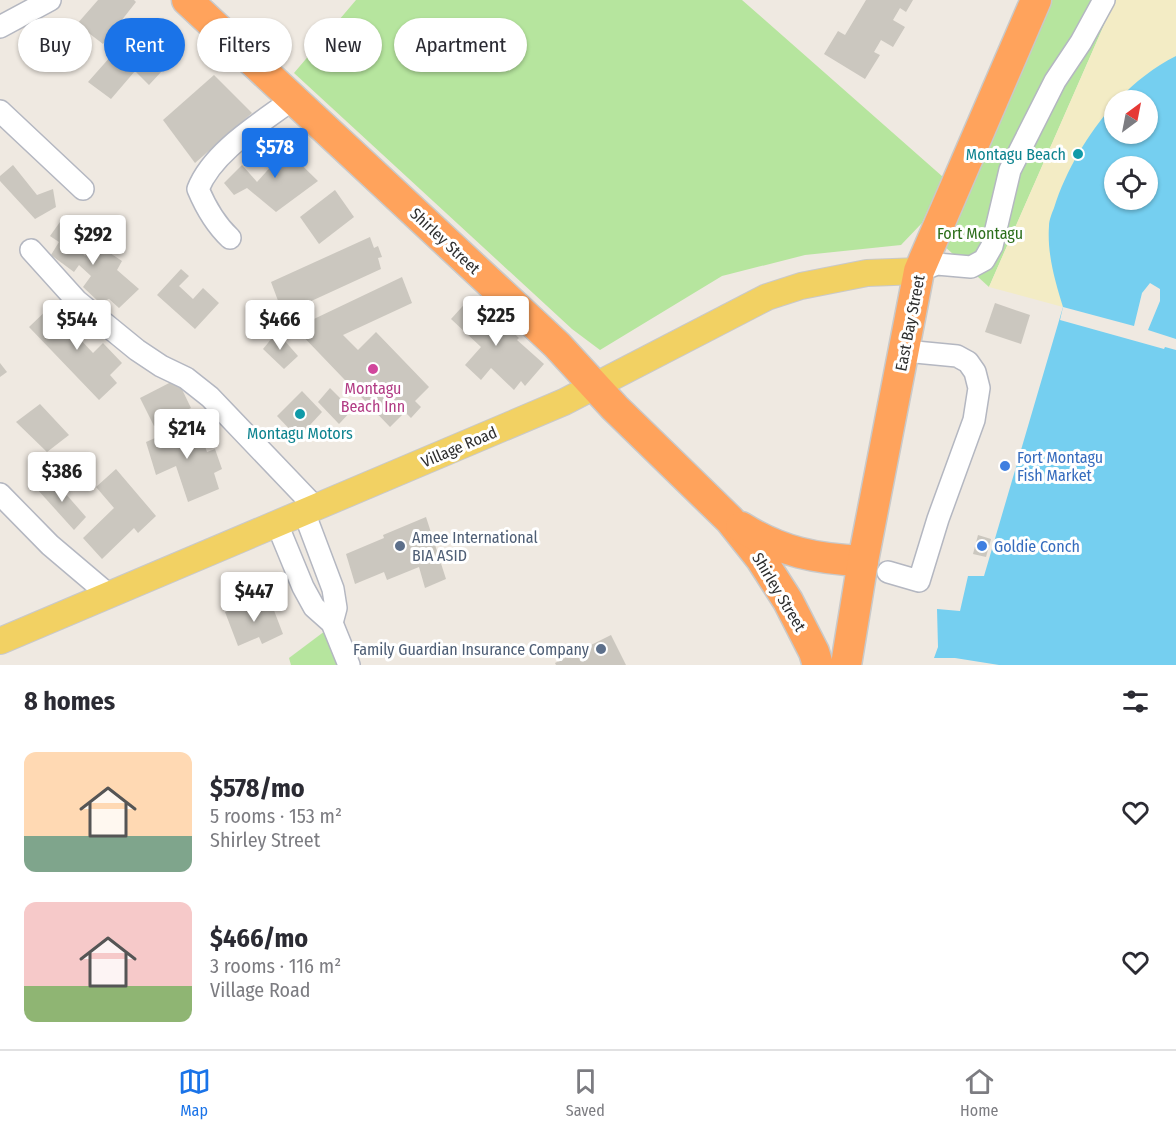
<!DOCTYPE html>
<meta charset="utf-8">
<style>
:root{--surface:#fff;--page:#f2f2f3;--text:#2b2b33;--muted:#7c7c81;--line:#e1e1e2;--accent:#1a73e8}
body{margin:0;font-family:"Fira Sans Condensed",sans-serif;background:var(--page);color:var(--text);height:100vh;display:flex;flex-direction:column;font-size:22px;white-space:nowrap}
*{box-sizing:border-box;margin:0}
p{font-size:20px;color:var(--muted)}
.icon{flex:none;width:33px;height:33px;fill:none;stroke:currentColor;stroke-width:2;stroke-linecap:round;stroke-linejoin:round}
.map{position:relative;height:665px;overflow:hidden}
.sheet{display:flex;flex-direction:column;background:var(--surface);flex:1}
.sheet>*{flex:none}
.banner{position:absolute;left:18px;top:18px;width:600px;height:54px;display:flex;gap:12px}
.needle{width:39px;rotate:32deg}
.fabs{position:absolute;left:1104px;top:90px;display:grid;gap:12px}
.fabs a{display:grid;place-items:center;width:54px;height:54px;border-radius:50%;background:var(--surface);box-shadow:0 2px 4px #0004;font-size:30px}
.price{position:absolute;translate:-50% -51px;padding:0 14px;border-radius:6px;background:#fff;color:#222;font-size:20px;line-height:39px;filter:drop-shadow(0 2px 3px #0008)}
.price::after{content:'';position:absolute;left:50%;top:36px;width:18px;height:14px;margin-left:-9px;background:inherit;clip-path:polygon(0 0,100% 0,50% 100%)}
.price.active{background:var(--accent);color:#fff}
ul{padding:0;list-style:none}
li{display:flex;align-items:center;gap:18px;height:150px;padding:0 24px}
li span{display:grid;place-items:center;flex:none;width:168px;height:120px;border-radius:12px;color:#555}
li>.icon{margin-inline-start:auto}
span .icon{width:72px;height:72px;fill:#fffc;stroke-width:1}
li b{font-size:26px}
h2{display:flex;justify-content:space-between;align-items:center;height:72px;padding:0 24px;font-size:26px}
.chip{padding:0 21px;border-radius:27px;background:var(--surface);box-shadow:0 2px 4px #0004;font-size:21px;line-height:54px}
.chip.active{background:var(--accent);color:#fff}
.tabs{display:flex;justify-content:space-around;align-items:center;height:84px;border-top:2px solid var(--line);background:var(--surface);font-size:16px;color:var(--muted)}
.tabs a{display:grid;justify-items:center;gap:3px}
.tabs .active{color:var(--accent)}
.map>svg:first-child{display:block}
.green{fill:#b6e59e}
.sand{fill:#f3ecc5}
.water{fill:#75cff0;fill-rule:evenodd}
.pier{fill:#efe9e1}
.building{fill:#cbc7bf}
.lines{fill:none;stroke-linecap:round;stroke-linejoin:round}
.minor-casing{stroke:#b4b7c1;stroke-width:24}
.major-casing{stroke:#c9c9c9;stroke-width:28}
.highway-casing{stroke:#c9c9c9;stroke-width:33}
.minor{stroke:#fff;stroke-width:21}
.major{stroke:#f2d163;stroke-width:26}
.highway{stroke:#ffa35c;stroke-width:30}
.culture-dot{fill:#0f9aa8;stroke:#fff;stroke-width:2}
.hotel-dot{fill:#d1479c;stroke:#fff;stroke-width:2}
.shop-dot{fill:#3f7fe0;stroke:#fff;stroke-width:2}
.service-dot{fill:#5c6f8a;stroke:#fff;stroke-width:2}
.labels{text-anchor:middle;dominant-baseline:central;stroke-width:6;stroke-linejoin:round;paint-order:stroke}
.culture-label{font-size:16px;fill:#0d838f;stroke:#fff;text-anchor:end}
.park-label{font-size:16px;fill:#2c6e1b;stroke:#fff}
.street-label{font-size:16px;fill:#2e2e2e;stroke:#fff}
.hotel-label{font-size:16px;fill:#b23c85;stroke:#fff}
.shop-label{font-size:16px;fill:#366cbe;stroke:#fff;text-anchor:start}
.service-label{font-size:16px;fill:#4e5e75;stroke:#fff;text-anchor:start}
</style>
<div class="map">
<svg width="1176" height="665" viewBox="0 0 1176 665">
<rect width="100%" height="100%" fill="#efe9e1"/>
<g class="green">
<path d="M 356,0 L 742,0 L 943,177 L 922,223 L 901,245 L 805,255 L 722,276 L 600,350 L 572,329 L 294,73 Z"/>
<path d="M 1051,0 L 1115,0 L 989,287 L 942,244 Z"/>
<path d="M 325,631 L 337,665 L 291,665 L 289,658 Z"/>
</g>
<path class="sand" d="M 1115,0 L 1176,0 L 1176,73 L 1147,100 L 1114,100 L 1114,134 L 1063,307 L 989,287 Z"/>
<path class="water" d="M 1176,56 L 1176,665 L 999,665 L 955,658 L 934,658 L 938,647 L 937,609 L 960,611 L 968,576 L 984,576 L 1063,307 C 1055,281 1047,254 1049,226 C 1049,220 1052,213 1054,208 C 1066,170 1088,134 1114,104 L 1114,134 L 1148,134 L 1148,100 L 1118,100 C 1135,82 1154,67 1176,56 ZM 1114,166 L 1148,166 L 1148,200 L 1114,200 Z"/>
<path class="pier" d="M 1150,283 L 1160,289 L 1160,301 L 1148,330 L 1176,339 L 1176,350 L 1165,347 L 1164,349 L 1060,320 L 1063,307 L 1134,326 L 1142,293 Z"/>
<g class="building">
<path d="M 98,0 L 134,0 L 136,2 L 103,44 L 77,24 Z"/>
<path d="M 866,0 L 913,0 L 906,12 L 900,8 L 893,20 L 905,27 L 893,47 L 881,40 L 874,52 L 880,55 L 865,79 L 824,54 L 838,31 L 845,35 Z"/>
<path d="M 148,35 L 174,58 L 149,85 L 135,71 L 111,99 L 88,82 L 119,47 L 128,53 Z"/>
<path d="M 214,75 L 252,113 L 195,163 L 163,120 Z"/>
<path d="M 277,141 L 318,181 L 276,212 L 247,188 L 234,195 L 224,183 L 242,165 L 257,182 L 274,163 L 264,151 Z"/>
<path d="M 13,165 L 37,195 L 53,189 L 56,207 L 35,219 L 0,181 L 0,176 Z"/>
<path d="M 335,190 L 354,217 L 319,244 L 300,217 Z"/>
<path d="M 65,215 L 79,227 L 70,240 L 85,256 L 98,245 L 122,261 L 117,270 L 139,289 L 119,308 L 109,299 L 100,303 L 83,287 L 91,276 L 79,265 L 74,272 L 51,255 L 59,242 L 50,236 Z"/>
<path d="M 370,237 L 374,248 L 378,246 L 382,257 L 378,258 L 381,269 L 283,314 L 271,282 Z"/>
<path d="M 181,269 L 189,276 L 179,286 L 193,299 L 203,288 L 219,303 L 195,329 L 157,295 Z"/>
<path d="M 402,277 L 412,303 L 343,335 L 358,350 L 376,332 L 429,387 L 415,401 L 421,407 L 411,418 L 405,412 L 390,427 L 295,328 Z"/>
<path d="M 471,297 L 500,324 L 502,322 L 519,338 L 517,340 L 544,364 L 525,386 L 521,381 L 514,390 L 491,368 L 481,380 L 465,365 L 481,347 L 451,319 Z"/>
<path d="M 995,303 L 1030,315 L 1021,344 L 985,332 Z"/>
<path d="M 51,306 L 61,317 L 70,309 L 87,327 L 77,336 L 93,353 L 103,343 L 122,363 L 110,375 L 117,383 L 99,400 L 29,327 Z"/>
<path d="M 277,332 L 298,356 L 284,369 L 263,349 Z"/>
<path d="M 0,363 L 7,372 L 0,377 Z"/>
<path d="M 177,379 L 191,408 L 154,426 L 140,398 Z"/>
<path d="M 330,388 L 352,410 L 339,424 L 318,402 Z"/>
<path d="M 302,391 L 322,412 L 298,438 L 277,416 Z"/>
<path d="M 40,404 L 69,435 L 47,452 L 16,422 Z"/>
<path d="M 196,420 L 207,452 L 215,449 L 222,469 L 214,473 L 219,489 L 188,502 L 176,466 L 156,475 L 146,442 Z"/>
<path d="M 116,469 L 156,516 L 138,533 L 134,528 L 102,559 L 83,538 L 114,508 L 96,487 Z"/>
<path d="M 51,477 L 86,517 L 74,530 L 37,489 Z"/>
<path d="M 426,517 L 446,579 L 425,588 L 419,567 L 387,580 L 384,572 L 355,584 L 346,554 L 384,538 L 383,535 Z"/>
<path d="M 978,535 L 991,539 L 986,557 L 973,554 Z"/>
<path d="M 270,600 L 283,634 L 262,644 L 259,637 L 238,646 L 225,612 L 239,605 L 241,610 L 254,603 L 256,607 Z"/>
<path d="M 611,635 L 626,665 L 556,665 L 555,663 Z"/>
</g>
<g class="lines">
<g class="minor-casing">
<g id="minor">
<path d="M 0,27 L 50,0"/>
<path d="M 0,111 L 83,189"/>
<path d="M 230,238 C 215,224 206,208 198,189 C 213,151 261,123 293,99"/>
<path d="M 31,250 L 77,301 L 137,350 L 161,366 L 186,378 L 210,397 L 315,507"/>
<path d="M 919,271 L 937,264 L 971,267 L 984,260 L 992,246 L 1010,170 L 1055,81 L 1081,42 L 1104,0"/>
<path d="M 0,494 L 50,545 L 109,595"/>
<path d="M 304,512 L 333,589 L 336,608 L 332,623"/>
<path d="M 277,524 L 303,587 L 314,607 L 332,623 L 349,665"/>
<path d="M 888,572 L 919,581 L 938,519 L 974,420 L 979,388 L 975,372 L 968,362 L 957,356 L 905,351"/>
</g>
</g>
<g class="major-casing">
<path id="major" d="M 0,641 L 564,402 L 767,297 L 801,286 L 867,273 L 919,271"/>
</g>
<g class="highway-casing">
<g id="highway">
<path d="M 187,0 L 557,345 L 615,408 L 730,520 L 761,559 L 788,601 L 814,652 L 818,665"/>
<path d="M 741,527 C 781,552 816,559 863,561"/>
<path d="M 846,665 L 863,561 L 919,271 L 1036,0"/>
</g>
</g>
<use href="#minor" class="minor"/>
<use href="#major" class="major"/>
<use href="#highway" class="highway"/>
</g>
<g class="culture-dot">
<circle cx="1078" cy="154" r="6"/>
<circle cx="300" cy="414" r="6"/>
</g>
<circle class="hotel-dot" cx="373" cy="369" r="6"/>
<g class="shop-dot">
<circle cx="1005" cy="466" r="6"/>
<circle cx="982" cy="546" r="6"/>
</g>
<g class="service-dot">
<circle cx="400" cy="546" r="6"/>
<circle cx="601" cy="649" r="6"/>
</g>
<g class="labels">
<g class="culture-label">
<text x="1066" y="154">Montagu Beach</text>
<text x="300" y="433" text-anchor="middle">Montagu Motors</text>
</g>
<g class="park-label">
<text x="980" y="233">Fort Montagu</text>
</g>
<g class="street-label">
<text transform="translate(445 241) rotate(43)">Shirley Street</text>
<text transform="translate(910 323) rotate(-79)">East Bay Street</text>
<text transform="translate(459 447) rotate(-23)">Village Road</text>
<text transform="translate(779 592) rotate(59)">Shirley Street</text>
</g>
<g class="hotel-label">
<text x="373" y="388">Montagu<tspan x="373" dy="18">Beach Inn</tspan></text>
</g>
<g class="shop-label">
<text x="1017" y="457">Fort Montagu<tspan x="1017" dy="18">Fish Market</tspan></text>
<text x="994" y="546">Goldie Conch</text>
</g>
<g class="service-label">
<text x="412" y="537">Amee International<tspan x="412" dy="18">BIA ASID</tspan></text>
<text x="589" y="649" text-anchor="end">Family Guardian Insurance Company</text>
</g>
</g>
</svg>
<div class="fabs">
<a><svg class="needle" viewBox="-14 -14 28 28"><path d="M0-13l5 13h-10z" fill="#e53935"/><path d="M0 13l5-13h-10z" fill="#7c7c81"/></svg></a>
<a><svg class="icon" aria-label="locate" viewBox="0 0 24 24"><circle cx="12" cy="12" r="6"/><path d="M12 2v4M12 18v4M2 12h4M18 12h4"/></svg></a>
</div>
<b class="price active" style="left:275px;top:179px">$578</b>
<b class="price" style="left:93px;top:266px">$292</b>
<b class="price" style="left:496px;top:347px">$225</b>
<b class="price" style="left:77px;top:351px">$544</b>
<b class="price" style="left:280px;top:351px">$466</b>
<b class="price" style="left:187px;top:460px">$214</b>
<b class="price" style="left:62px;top:503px">$386</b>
<b class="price" style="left:254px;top:623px">$447</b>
<div class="banner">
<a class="chip">Buy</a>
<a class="chip active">Rent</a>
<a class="chip">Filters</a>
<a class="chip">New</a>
<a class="chip">Apartment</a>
</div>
</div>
<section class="sheet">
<h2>8 homes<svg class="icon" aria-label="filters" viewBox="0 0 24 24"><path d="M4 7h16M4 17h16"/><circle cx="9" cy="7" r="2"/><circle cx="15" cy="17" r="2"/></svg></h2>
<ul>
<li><span style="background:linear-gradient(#ffd9b3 70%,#7fa58c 0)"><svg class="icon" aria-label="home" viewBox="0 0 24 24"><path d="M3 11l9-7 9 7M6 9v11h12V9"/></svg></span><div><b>$578/mo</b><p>5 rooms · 153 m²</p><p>Shirley Street</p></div><svg class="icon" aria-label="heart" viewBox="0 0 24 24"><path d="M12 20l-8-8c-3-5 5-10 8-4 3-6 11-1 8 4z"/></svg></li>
<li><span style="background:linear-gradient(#f6c9c9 70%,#8fb573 0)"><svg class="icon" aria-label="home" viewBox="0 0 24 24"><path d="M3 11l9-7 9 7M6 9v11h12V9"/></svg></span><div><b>$466/mo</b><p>3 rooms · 116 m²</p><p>Village Road</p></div><svg class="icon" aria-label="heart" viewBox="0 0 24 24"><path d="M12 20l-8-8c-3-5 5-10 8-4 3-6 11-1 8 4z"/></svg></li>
</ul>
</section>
<nav class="tabs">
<a class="active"><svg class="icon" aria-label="map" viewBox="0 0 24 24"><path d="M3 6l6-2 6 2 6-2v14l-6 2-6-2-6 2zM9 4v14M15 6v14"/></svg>Map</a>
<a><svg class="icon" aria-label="saved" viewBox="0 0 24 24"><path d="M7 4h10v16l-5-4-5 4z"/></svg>Saved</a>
<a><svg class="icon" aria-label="home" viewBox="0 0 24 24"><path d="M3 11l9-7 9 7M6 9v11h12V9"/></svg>Home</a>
</nav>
